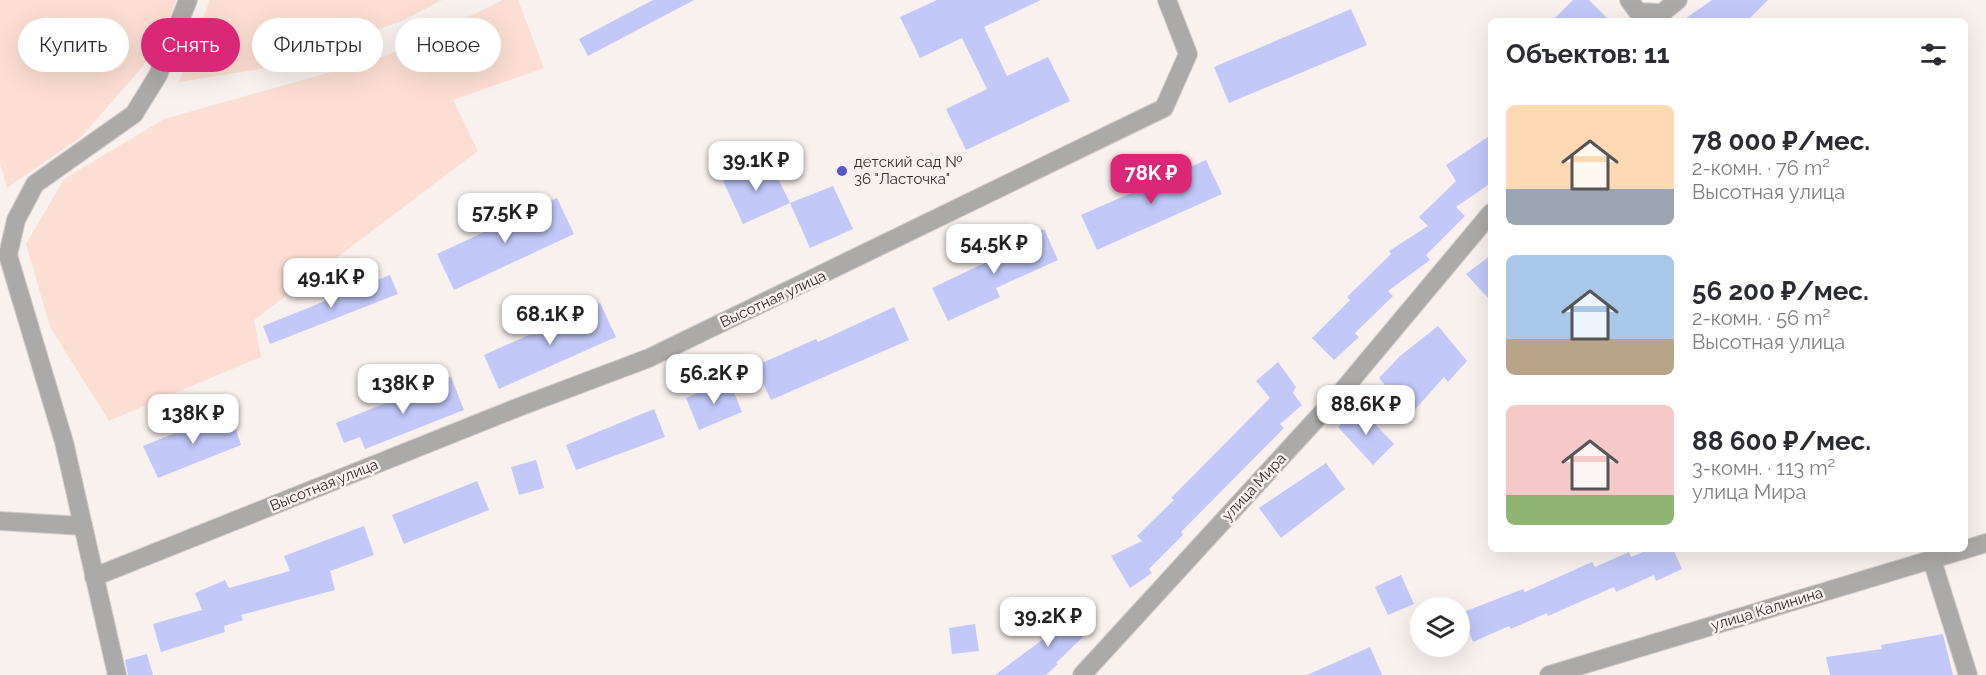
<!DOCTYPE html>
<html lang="ru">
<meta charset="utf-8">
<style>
:root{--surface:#fff;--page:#f7f7f7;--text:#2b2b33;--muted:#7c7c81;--accent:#db2777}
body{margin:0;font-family:Raleway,sans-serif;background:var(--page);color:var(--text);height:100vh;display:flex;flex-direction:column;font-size:22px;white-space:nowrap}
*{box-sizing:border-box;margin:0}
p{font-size:20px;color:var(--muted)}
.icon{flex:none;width:33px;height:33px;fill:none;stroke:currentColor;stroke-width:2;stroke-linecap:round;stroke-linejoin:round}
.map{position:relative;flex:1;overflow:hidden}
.sheet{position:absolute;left:1488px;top:18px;width:480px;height:534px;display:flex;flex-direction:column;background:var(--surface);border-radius:9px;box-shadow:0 6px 24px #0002}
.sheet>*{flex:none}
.top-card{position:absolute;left:18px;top:18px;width:570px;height:54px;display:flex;gap:12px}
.buttons{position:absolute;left:1410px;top:597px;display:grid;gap:12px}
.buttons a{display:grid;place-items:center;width:60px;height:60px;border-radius:50%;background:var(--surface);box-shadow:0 6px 24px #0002;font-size:30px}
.price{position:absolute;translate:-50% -51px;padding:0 14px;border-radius:12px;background:#fff;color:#222;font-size:20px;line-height:39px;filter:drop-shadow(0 2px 3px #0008)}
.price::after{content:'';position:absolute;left:50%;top:36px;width:18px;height:14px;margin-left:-9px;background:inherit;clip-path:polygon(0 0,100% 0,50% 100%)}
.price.selected{background:var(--accent);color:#fff}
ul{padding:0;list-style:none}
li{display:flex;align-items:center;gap:18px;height:150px;padding:0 18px}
li span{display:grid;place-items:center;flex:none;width:168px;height:120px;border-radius:9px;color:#555}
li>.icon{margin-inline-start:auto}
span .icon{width:72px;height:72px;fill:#fffc;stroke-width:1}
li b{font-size:26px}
h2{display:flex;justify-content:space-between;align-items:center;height:72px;padding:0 18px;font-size:26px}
.tag{padding:0 21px;border-radius:27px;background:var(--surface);box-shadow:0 6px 24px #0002;font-size:21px;line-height:54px}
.tag.selected{background:var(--accent);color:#fff}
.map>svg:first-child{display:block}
.green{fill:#fcdfd2}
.building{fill:#c2c8f8}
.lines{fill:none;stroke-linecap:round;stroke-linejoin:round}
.street-casing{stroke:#d5cecb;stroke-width:20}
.street{stroke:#acaaa8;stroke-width:18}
.poi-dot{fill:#5855cd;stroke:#f9f1ee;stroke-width:2}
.labels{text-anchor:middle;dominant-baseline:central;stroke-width:5;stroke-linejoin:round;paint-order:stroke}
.poi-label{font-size:15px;fill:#322f2e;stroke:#f9f1ee;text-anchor:start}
.street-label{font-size:15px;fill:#322f2e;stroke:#f9f1ee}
</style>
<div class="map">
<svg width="1986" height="675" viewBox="0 0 1986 675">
<rect width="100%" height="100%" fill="#f9f1ee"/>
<g class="green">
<path d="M 0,0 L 176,0 L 158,49 L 82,136 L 7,188 L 0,163 Z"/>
<path d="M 210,0 L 442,0 L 402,21 L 261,69 L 179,82 Z"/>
<path d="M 503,0 L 518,0 L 544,68 L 453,100 L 478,151 L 254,320 L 261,357 L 109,421 L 50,327 L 26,244 L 64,179 L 164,119 L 384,57 Z"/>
</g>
<g class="building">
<path d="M 653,0 L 694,0 L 588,56 L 579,39 Z"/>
<path d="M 937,0 L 1041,0 L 984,27 L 1007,76 L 1048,57 L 1070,101 L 966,150 L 946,109 L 987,89 L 962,38 L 920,58 L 900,17 Z"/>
<path d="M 1573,0 L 1589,0 L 1610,21 L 1552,21 Z"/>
<path d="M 1712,0 L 1768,0 L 1747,21 L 1682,21 Z"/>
<path d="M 1351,9 L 1367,45 L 1229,103 L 1214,67 Z"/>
<path d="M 1491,135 L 1491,183 L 1456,207 L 1465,216 L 1426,255 L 1430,260 L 1388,291 L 1393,296 L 1355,333 L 1359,337 L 1334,360 L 1312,338 L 1350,300 L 1347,297 L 1391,254 L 1389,251 L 1428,226 L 1419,217 L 1456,181 L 1446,165 Z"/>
<path d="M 769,160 L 790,203 L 743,224 L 723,181 Z"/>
<path d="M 1206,160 L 1222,194 L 1097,250 L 1081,215 Z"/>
<path d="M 833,186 L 853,229 L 810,248 L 790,203 Z"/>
<path d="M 557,198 L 574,234 L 454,290 L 437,254 Z"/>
<path d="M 1044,229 L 1058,260 L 996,288 L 1000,297 L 948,321 L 932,288 L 1008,252 L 1005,247 Z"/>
<path d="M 1491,255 L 1491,301 L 1466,274 Z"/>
<path d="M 390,275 L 398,294 L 270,344 L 263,326 Z"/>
<path d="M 600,303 L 616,337 L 499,389 L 484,355 Z"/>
<path d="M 894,307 L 909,340 L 771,400 L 755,366 L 816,339 L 818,342 Z"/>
<path d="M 1438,326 L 1467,361 L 1448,382 L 1444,377 L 1411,414 L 1379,378 L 1400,356 Z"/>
<path d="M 1278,362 L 1296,387 L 1293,393 L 1302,405 L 1280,424 L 1284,428 L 1181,532 L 1183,535 L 1149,569 L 1152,573 L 1130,588 L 1111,556 L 1142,541 L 1137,536 L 1174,500 L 1171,498 L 1270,398 L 1256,381 Z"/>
<path d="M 451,377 L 464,410 L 365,449 L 360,437 L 344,443 L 336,423 Z"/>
<path d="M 729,380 L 742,412 L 699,430 L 686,398 Z"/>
<path d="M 1359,407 L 1394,444 L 1373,465 L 1338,427 Z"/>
<path d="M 654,409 L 665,437 L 576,470 L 566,445 Z"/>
<path d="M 230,411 L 241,445 L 158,478 L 143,446 Z"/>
<path d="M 536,460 L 544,488 L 519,495 L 511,467 Z"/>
<path d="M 1326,463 L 1345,489 L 1281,538 L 1259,508 Z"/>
<path d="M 477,481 L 489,510 L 404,544 L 392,515 Z"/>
<path d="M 364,526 L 374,555 L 330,571 L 335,590 L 241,615 L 243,620 L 224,626 L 225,632 L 161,652 L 153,624 L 202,610 L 195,593 L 225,580 L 229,588 L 290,571 L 284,556 Z"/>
<path d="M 1650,549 L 1673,549 L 1682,569 L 1656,581 L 1654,575 L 1616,592 L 1614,587 L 1548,616 L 1547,613 L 1511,629 L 1509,626 L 1473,642 L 1461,613 L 1523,589 L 1525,592 L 1592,562 L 1595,567 L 1629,552 L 1631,557 Z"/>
<path d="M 1401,575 L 1414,604 L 1388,615 L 1375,587 Z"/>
<path d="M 1066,609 L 1088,632 L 1056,663 L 1058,664 L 1046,675 L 995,675 L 1046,637 L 1042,633 Z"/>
<path d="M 975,624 L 979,651 L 952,654 L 949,628 Z"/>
<path d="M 1943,634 L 1953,675 L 1830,675 L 1826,657 L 1882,649 L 1881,645 Z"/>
<path d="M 1370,647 L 1382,675 L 1307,675 Z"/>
<path d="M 147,654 L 153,675 L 128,675 L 125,660 Z"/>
</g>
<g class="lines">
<g class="street-casing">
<g id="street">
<path d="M 1629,0 L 1638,12 L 1658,13"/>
<path d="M 1652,21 L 1678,0"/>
<path d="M 0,521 L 83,526"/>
<path d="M 1932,560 L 1968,675"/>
<path d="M 94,577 L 519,407 L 649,358 L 1164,108 L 1188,54 L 1167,0"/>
<path d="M 117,675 L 64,442 L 8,255 L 16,220 L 35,184 L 134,114 L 158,75 L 188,0"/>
<path d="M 1082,675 L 1343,390 L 1491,213"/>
<path d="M 1549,675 L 1986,543"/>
</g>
</g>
<use href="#street" class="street"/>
</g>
<circle class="poi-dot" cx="842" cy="171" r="6"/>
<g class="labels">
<g class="poi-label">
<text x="854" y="162">детский сад №<tspan x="854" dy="17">36 "Ласточка"</tspan></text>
</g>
<g class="street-label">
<text transform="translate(773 299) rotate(-25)">Высотная улица</text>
<text transform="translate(324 485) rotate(-22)">Высотная улица</text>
<text transform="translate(1254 487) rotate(-47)">улица Мира</text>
<text transform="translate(1767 609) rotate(-17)">улица Калинина</text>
</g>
</g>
</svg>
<div class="buttons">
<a><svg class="icon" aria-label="layers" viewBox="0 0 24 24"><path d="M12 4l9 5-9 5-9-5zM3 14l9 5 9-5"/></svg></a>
</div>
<b class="price" style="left:756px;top:192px">39.1K ₽</b>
<b class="price selected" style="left:1151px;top:205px">78K ₽</b>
<b class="price" style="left:505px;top:244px">57.5K ₽</b>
<b class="price" style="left:994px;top:275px">54.5K ₽</b>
<b class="price" style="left:331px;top:309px">49.1K ₽</b>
<b class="price" style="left:550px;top:346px">68.1K ₽</b>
<b class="price" style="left:714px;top:405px">56.2K ₽</b>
<b class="price" style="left:403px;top:415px">138K ₽</b>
<b class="price" style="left:1366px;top:436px">88.6K ₽</b>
<b class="price" style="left:193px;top:445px">138K ₽</b>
<b class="price" style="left:1048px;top:648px">39.2K ₽</b>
<div class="top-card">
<a class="tag">Купить</a>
<a class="tag selected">Снять</a>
<a class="tag">Фильтры</a>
<a class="tag">Новое</a>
</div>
<section class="sheet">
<h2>Объектов: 11<svg class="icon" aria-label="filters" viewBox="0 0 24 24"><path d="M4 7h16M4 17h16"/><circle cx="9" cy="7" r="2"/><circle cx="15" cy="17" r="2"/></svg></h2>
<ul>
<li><span style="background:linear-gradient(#ffd9b3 70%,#9aa5b1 0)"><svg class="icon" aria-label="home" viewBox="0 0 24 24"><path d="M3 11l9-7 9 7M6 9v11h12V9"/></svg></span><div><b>78 000 ₽/мес.</b><p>2-комн. · 76 m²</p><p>Высотная улица</p></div></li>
<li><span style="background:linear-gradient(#a9c7e8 70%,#b9a48a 0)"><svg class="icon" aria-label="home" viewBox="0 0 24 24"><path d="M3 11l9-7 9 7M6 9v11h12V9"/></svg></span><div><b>56 200 ₽/мес.</b><p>2-комн. · 56 m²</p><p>Высотная улица</p></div></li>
<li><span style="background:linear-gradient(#f6c9c9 75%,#8fb573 0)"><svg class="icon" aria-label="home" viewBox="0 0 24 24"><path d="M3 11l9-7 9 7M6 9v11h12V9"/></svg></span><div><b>88 600 ₽/мес.</b><p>3-комн. · 113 m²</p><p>улица Мира</p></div></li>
</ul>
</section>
</div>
